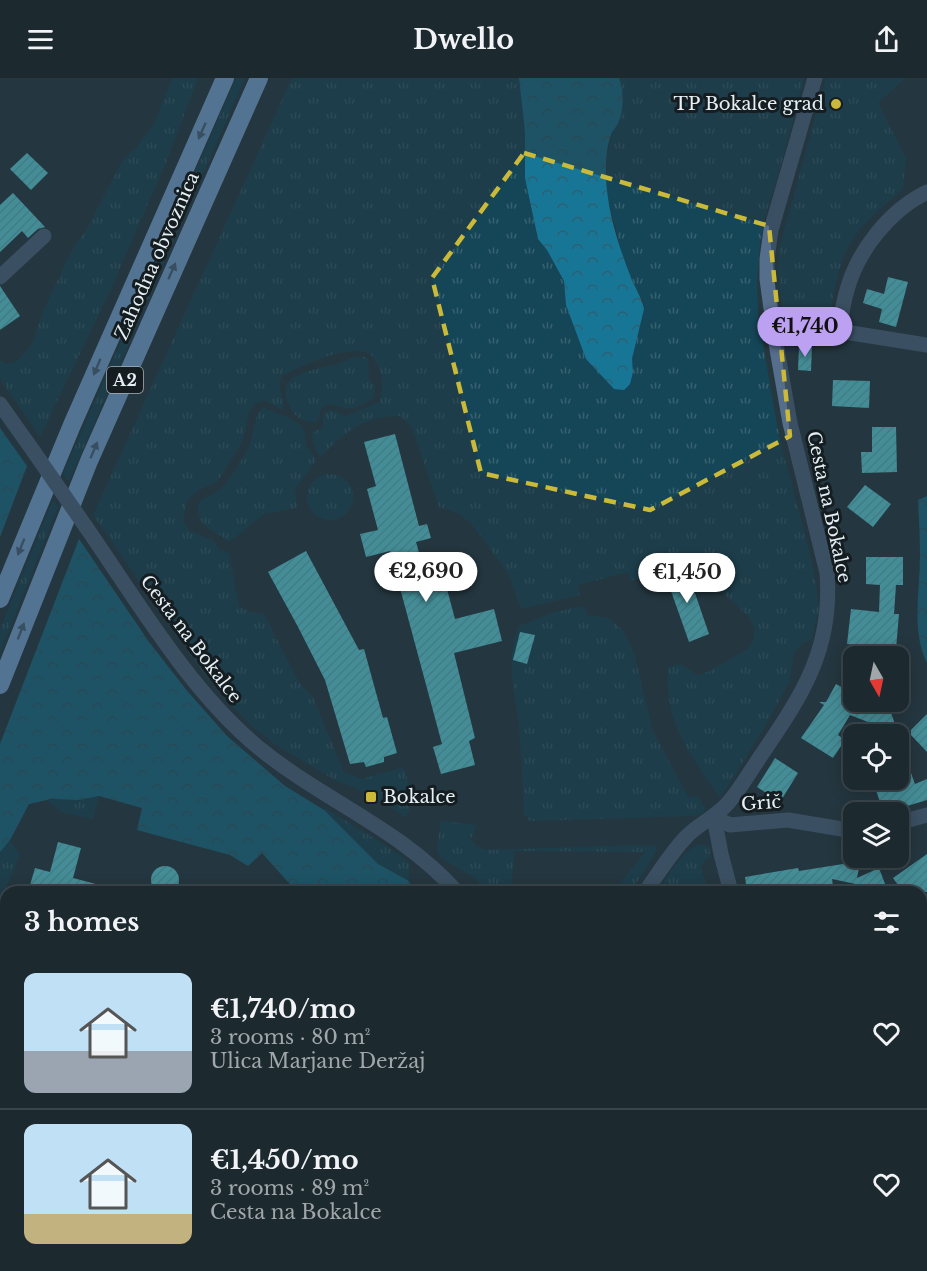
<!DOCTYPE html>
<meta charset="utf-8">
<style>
:root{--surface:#1c292f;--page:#29353b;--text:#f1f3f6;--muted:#a0a6aa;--line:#3a454b;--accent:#bca0f2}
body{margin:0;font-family:"Libre Baskerville",serif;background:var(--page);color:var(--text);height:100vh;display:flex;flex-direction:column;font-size:22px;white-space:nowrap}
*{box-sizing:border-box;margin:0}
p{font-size:20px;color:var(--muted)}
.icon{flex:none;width:33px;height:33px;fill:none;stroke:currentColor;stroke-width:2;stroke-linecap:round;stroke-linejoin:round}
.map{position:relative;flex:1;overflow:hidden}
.details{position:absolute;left:0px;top:808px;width:927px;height:386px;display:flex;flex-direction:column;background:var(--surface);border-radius:18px 18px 0 0;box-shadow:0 3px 15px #0003,0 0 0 2px var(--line)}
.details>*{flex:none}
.needle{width:39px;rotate:171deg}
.buttons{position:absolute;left:843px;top:568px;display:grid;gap:12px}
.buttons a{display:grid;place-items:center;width:66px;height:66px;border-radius:12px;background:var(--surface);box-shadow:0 3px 15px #0003,0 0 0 2px var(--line);font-size:30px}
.price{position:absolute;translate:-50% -51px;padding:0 14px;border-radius:21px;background:#fff;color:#222;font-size:20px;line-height:39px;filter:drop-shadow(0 2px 3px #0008)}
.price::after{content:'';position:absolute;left:50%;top:36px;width:18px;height:14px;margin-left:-9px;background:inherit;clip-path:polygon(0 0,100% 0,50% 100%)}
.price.selected{background:var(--accent);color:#111}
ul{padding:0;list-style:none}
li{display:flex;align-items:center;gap:18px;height:150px;padding:0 24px}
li+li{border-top:2px solid var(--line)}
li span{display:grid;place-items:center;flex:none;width:168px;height:120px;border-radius:12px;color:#555}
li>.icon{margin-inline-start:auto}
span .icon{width:72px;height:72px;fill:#fffc;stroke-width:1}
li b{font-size:26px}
h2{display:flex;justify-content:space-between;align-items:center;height:72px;padding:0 24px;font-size:26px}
header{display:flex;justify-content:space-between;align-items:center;height:78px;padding:0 24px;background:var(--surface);font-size:27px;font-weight:700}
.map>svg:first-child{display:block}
.grass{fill:url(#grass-tufts)}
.forest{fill:url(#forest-crowns)}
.building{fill:url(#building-hatch)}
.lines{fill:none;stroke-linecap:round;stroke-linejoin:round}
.minor{stroke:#556e8b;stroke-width:15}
.tertiary{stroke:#556e8b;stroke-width:15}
.motorway{stroke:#8bbcf4;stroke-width:18}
.tertiary-bridge{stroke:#556e8b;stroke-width:15}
.oneway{fill:#506c8a}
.marked{fill:none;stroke:#cbba39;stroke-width:4.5;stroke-dasharray:12 8;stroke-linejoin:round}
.poi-dot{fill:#cbba39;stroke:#151d21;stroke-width:2}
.labels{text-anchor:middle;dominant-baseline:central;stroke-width:6;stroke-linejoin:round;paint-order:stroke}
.shield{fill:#151d21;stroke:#a6b1b5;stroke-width:1.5}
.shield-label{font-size:16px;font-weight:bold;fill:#e4f0f5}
.poi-label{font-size:18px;fill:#e4f0f5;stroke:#151d21;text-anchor:end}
.street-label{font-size:18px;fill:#e4f0f5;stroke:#151d21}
</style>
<header><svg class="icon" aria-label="menu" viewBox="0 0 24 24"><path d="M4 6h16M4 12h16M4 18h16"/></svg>Dwello<svg class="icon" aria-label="share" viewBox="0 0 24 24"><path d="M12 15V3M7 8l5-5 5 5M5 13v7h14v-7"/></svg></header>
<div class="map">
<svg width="927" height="1193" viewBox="0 0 927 1193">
<defs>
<pattern id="grass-tufts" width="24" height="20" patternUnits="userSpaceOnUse" patternTransform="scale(1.5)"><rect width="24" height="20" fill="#154657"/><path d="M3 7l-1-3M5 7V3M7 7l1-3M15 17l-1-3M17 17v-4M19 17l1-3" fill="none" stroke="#376170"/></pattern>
<pattern id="forest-crowns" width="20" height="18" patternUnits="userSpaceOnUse" patternTransform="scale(1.5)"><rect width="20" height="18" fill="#177696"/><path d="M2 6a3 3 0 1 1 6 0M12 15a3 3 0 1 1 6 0" fill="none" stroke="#2e5f70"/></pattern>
<pattern id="building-hatch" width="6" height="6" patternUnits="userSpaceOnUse" patternTransform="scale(1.5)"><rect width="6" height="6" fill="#6cf5ff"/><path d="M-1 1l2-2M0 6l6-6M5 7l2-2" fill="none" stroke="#64d2db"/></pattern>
</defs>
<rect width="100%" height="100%" fill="#25373f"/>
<g class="grass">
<path d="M 172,0 L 198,0 L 168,80 L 112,209 L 40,359 L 0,301 L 0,282 L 6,286 L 16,284 L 32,266 L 43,233 L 73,170 L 87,151 L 123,81 L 136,70 L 155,44 Z"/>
<path d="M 236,0 L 245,0 L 69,403 L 63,396 Z"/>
<path d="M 292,0 L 519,0 L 525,53 L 525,100 L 538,161 L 547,172 L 564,203 L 566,227 L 586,281 L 613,310 L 633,294 L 632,281 L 644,231 L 643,223 L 633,205 L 622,176 L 607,118 L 607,78 L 611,58 L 618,45 L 621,7 L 619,0 L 804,0 L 777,102 L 765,139 L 760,166 L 757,202 L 758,238 L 779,358 L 812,484 L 816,508 L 819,530 L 812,561 L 803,565 L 794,574 L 790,603 L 760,657 L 720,720 C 700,691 674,658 669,621 C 668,610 668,599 668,589 L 681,586 L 697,597 L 710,593 L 747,571 L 752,565 L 755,552 L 749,539 L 693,487 L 682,485 L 631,503 L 629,494 L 578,507 L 580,517 L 521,531 L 509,497 L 474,449 L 460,436 L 439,429 L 411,348 L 400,338 C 365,338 345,353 322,378 L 318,377 L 312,359 L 314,353 L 322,351 L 324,335 L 331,332 L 346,338 L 379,324 C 384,313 383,304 379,292 C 378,288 374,279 370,276 C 353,264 298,289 282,298 L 279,307 L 284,328 L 283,331 L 280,331 L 266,323 L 261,323 L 255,326 L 249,334 L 242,364 L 236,374 L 218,403 L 197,413 L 187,423 L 183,442 L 190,453 L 213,462 L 220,472 L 229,475 L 239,529 L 250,534 L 264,536 L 299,604 L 314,621 L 344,694 L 362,701 L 400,690 L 405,692 L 413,724 L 406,739 L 357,711 L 333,701 L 276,667 L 255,651 L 229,625 L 205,597 L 93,437 Z"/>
<path d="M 826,0 L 905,0 L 878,25 L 906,80 L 903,111 C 885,127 864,143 851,164 C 837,188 833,218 829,244 L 787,246 L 784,240 L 778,196 L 779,171 Z"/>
<path d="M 356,279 L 365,279 L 368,281 L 369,300 L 375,309 L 374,320 C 367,324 360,329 351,330 C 341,332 331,321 322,330 C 319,334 319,340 317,344 C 306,344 295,341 290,329 C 274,297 307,294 329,288 C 339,286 347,281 356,279 Z"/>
<path d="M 263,329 C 274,335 299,341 304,352 C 306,357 305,362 306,367 C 308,373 314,376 316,383 L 295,411 L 297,430 L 264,436 L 229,464 C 215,451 194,451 199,424 C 206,419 213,416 220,412 C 225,408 243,380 247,373 C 255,359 251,342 263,329 Z"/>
<circle cx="330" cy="419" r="23"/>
<path d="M 53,422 L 58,429 L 0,575 L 0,551 Z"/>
<path d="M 584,528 L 587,537 L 608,540 L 623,552 L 634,575 L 653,653 L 689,720 L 698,718 L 705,730 L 703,735 L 693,738 L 530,743 L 524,736 C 523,707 521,677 519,648 C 515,615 505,580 519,548 L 554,534 Z"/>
<path d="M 99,718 L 93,741 L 61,734 L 47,722 L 79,722 Z"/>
<path d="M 325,730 L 385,767 L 409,784 L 409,803 L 378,786 L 324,732 Z"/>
<path d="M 441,743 L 477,747 L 471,761 L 476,768 L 485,772 L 637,767 L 657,768 L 655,776 L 631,814 L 613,814 L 645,774 L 515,773 L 511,806 L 521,814 L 488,814 L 476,801 L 440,779 L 437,770 Z"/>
<path d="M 10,762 L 20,777 L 0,823 L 0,774 Z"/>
<path d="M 701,766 L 709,769 L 711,780 L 704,782 L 701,789 L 708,814 L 657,814 C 667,800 683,769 701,766 Z"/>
<path d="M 921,1137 L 927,1138 L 927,1193 L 860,1193 L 861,1188 L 921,1188 Z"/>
<path d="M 57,1188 L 94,1188 L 87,1193 L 56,1193 Z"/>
<path d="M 412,1188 L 757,1188 L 756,1193 L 411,1193 Z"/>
</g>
<g class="forest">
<path d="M 519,0 L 619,0 C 624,14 624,32 618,45 C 616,50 612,53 611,57 C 606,69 606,86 606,98 C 607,132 618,166 630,197 C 634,209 642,219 644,231 L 632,281 L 633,294 L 630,306 L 624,312 L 614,311 L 586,281 L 566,227 L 564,203 L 547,172 L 538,161 L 525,100 L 525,53 Z"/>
<path d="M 0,350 L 27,388 L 0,459 Z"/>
<path d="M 927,418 L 927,585 C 911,553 920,513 920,478 C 920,460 919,441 918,422 Z"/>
<path d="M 79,461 L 149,564 L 188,614 L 227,658 L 285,708 L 324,732 L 378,786 L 409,803 L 413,814 L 297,814 L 262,775 L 248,788 L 230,777 L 137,752 L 142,730 L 99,718 L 79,722 L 51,721 L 29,726 L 10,762 L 0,774 L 0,666 Z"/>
<path d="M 145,1188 L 202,1188 L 193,1193 L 138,1193 Z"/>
<path d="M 371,1188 L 412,1188 L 411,1193 L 373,1193 Z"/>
</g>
<g class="building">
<path d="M 27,75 L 48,95 L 31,112 L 10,91 Z"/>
<path d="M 13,115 L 45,149 L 38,151 L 28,160 L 22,153 L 0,174 L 0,127 Z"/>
<path d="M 888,199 L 908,204 L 896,249 L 879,244 L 882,231 L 863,225 L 867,211 L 884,216 Z"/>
<path d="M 0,208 L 20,238 L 0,252 Z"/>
<path d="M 799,267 L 812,268 L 811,293 L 798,292 Z"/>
<path d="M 833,302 L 870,303 L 869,330 L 832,328 Z"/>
<path d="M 872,349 L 896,349 L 897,394 L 862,395 L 861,374 L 872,374 Z"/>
<path d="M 395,356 L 419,448 L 427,446 L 431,460 L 416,464 L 423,489 L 440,485 L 455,541 L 494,531 L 502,563 L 454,575 L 475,660 L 469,663 L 475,687 L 441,696 L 433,669 L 442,666 L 390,473 L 366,479 L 360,456 L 378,452 L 367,411 L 376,408 L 364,364 Z"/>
<path d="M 865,407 L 891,426 L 873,449 L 847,429 Z"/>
<path d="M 306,473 L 359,572 L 364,571 L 383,640 L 387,639 L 397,675 L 384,679 L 384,684 L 366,689 L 364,684 L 350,686 L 325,602 L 297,547 L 268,494 Z"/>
<path d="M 866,479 L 903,479 L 903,507 L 896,507 L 894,536 L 899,536 L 896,571 L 847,566 L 851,531 L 879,534 L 880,507 L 866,506 Z"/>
<path d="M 686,489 L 709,556 L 689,564 L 665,496 Z"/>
<path d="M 520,554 L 535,557 L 527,586 L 513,582 Z"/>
<path d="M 836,606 L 854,616 L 854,624 L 882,624 L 888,626 L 898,655 L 891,653 L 889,657 L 869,657 L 873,646 L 850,637 L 838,657 L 845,662 L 833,680 L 801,660 L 824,627 L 819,624 L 826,624 Z"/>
<path d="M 927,636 L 927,674 L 911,657 L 911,652 Z"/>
<path d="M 775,680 L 798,695 L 780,724 L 757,709 Z"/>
<path d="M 911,695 L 915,706 L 927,701 L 927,722 L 884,735 L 874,707 L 889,702 L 898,702 L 898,699 Z"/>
<path d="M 58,764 L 81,770 L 73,800 L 111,810 L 110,814 L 28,814 L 35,790 L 50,794 Z"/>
<path d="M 927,776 L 927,814 L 903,814 L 893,800 Z"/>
<path d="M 845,780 L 861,780 L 857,800 L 879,790 L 887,811 L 878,814 L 867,814 L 865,808 L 832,801 L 834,814 L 747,814 L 745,799 L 798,790 L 799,793 L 843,786 Z"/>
<circle cx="165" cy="802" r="14"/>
</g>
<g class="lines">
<g class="minor">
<path d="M 0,199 L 44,158"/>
<path d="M 839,253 C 841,239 843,225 847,212 C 858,172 890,132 927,114"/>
<path d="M 775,260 L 839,253 L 927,267"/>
<path d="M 714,739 L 730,747 L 788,742 L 854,753"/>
<path d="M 714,739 L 721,776 L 731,814"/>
<path d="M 898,745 L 927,737"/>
<path d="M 645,814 C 658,796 670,776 686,759 C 698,746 716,739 728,725 C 741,710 751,692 762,676 C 803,616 833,570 827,495 L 790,345 L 775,260 L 767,201 L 767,181 L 771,152 L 815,0"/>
<path d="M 921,1057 L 927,1060"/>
<path d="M 762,1193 L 764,1188"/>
</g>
<g class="tertiary">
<path d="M 0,326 L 34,374"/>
<path d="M 86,449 C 138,524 189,612 259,670 C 324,723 401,751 457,814"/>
<path d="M 115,1193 L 123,1188"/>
</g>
<g class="motorway">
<path d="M 0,521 L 72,347 L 225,0"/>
<path d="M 0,607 L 89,383 L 259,0"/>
</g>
<path class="tertiary-bridge" d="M 34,374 L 86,449"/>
</g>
<defs><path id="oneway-solid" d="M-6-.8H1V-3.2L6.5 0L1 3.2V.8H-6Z" transform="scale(1.5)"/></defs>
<g class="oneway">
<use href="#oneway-solid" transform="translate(202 53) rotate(114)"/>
<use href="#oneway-solid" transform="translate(172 193) rotate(-66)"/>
<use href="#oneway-solid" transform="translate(97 289) rotate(113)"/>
<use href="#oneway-solid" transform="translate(94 372) rotate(-67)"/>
<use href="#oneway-solid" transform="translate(21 469) rotate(112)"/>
<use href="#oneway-solid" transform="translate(21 553) rotate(-69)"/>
</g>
<path d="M0 0H927V1193H0ZM 524,75 L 769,148 L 790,358 L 650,432 L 481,395 L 432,200 Z" fill="#25373f" fill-opacity=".55" fill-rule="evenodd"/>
<path class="marked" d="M 524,75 L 769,148 L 790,358 L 650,432 L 481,395 L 432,200 Z"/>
<g class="poi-dot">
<circle cx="836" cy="26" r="6"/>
<rect x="365" y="713" width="12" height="12" rx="3"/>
</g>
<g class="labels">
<rect class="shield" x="107" y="289" width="36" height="26" rx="4.5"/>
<g class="shield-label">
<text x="125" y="302">A2</text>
</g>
<g class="poi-label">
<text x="824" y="26">TP Bokalce grad</text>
<text x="383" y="719" text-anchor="start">Bokalce</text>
</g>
<g class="street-label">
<text transform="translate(157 178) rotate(-66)">Zahodna obvoznica</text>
<text transform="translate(829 429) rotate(78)">Cesta na Bokalce</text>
<text transform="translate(191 561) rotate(53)">Cesta na Bokalce</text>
<text transform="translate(761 725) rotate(-4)">Grič</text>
</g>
</g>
</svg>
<div class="buttons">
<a><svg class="needle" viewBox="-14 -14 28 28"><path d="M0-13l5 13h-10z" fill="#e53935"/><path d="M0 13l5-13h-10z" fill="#a0a6aa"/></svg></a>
<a><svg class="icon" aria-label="locate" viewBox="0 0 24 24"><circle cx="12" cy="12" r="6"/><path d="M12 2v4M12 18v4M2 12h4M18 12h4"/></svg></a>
<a><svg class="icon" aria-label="layers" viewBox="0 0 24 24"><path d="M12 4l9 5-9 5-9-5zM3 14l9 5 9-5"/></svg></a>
</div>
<b class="price selected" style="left:805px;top:280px">€1,740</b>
<b class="price" style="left:426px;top:525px">€2,690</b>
<b class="price" style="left:687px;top:526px">€1,450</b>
<section class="details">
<h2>3 homes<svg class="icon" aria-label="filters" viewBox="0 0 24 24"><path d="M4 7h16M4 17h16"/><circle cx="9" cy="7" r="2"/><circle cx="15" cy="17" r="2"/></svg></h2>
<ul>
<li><span style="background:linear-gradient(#bfe0f5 65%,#9aa5b1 0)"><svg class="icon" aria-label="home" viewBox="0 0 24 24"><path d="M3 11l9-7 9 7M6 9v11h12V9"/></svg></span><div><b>€1,740/mo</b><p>3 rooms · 80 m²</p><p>Ulica Marjane Deržaj</p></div><svg class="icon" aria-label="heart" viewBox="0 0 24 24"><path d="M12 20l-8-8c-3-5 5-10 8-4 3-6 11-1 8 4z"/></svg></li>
<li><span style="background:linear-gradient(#bfe0f5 75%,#c2b280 0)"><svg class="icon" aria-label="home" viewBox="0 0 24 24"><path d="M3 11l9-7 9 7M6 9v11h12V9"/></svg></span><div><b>€1,450/mo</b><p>3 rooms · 89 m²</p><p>Cesta na Bokalce</p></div><svg class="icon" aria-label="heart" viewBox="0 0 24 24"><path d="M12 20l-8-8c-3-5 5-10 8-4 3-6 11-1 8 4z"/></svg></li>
</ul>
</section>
</div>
